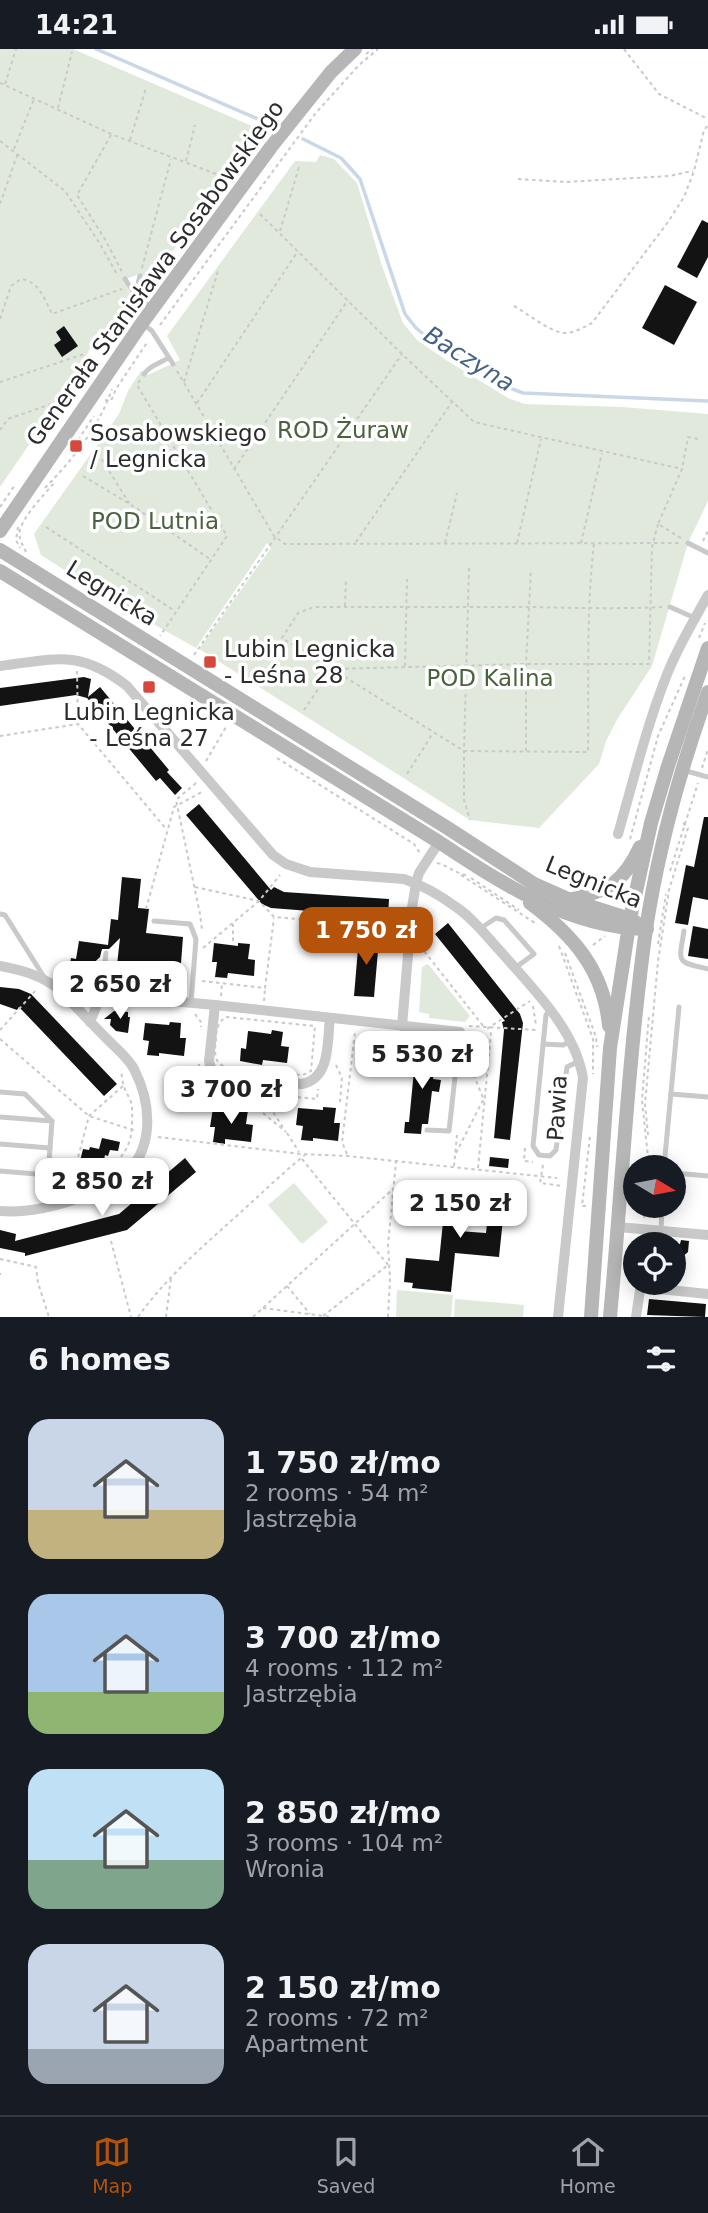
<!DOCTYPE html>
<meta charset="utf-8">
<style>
:root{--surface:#171b24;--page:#20242c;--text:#f1f3f6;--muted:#9ea1a6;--line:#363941;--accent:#b45309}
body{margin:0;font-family:"DejaVu Sans",sans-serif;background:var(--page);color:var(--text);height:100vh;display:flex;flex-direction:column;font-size:26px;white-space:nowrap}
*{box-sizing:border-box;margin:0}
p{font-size:23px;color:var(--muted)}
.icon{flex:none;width:38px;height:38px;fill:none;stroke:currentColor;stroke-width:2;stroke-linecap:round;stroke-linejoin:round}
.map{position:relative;height:1268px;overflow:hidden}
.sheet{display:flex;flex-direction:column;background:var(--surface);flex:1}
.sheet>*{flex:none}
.needle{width:46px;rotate:100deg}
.controls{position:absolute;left:623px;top:1106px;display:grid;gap:14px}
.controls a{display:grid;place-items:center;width:63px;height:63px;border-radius:50%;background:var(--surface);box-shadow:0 4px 18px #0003;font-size:35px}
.price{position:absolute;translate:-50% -60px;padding:0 16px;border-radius:14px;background:#fff;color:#222;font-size:23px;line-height:46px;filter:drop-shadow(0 2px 4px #0008)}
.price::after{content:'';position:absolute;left:50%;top:42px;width:21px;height:16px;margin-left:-10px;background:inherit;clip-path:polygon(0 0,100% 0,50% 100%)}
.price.current{background:var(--accent);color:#fff}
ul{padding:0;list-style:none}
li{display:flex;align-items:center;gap:21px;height:175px;padding:0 28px}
li span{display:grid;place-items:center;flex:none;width:196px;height:140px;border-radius:21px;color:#555}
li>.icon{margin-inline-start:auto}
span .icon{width:84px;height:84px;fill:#fffc;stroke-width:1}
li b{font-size:30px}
h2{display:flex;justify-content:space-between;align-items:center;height:84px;padding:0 28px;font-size:30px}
.status{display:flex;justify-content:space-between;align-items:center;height:49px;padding:0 35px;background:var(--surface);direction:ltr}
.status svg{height:19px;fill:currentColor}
.dock{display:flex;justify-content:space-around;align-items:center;height:98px;border-top:2px solid var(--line);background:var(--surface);font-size:19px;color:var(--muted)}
.dock a{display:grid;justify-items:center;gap:4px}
.dock .current{color:var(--accent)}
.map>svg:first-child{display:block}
.green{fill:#e0e9db}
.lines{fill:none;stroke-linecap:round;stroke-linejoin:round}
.stream{stroke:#c9d7e7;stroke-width:3.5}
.building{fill:#131313;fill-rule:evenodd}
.path{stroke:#c9c9c9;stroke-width:2;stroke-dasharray:3.5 3.5;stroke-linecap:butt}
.lane{stroke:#c9c9c9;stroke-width:5}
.street{stroke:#c9c9c9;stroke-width:10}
.secondary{stroke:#b6b6b6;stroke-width:14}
.poi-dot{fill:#d4483e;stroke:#fff;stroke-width:2.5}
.labels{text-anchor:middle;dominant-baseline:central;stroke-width:7;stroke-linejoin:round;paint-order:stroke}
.street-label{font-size:23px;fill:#2c2c2c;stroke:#fff}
.park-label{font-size:23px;fill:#4a633e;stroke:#fff}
.poi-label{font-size:23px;fill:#2c2c2c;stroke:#fff;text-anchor:start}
.water-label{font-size:24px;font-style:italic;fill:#436286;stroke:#fff}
</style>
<div class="status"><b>14:21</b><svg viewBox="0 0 49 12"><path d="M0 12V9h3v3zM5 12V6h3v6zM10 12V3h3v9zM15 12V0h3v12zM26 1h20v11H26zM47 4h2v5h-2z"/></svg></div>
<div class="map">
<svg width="708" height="1268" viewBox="0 0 708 1268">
<rect width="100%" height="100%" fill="#fff"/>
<g class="green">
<path d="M 0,0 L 73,0 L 261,81 L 154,228 L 137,226 L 123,231 L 133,250 L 118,271 L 93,295 L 57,355 L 0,438 Z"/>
<path d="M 320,106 L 334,110 L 357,134 L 382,217 L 403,274 L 417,291 L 446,311 L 508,349 L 525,355 L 622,358 L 708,365 L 708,452 L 688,494 L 652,617 L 618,669 L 606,692 L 599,715 L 539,779 L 470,771 L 199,600 L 271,499 L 267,494 L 196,599 L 118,555 L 41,506 L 34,485 L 119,365 L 128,342 L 141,322 L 148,326 L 180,311 L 167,287 L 295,112 L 316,113 Z"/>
<path d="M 428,915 L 470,967 L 465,973 L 429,969 L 429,965 L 419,963 L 422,918 Z"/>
<path d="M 294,1134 L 328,1173 L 302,1195 L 268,1156 Z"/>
<path d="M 397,1241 L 453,1246 L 451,1268 L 396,1268 Z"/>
<path d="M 455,1250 L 524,1256 L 523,1268 L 454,1268 Z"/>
</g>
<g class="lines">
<g class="stream">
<path d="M 96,0 L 272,76"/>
<path d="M 303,90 L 341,109 L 360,130 L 405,265 L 416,279 L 427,288 L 510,339 L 523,344 L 708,352"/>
</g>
</g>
<g class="building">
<path d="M 702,171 L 708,174 L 708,208 L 697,229 L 677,218 Z"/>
<path d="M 665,236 L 697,253 L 674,296 L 642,279 Z"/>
<path d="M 64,277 L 78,297 L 62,308 L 54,296 L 61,291 L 56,283 Z"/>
<path d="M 84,628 L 91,630 L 88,648 L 100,638 L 169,721 L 167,723 L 182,739 L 175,746 L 160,729 L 156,732 L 87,649 L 76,646 L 0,657 L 0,639 Z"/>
<path d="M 199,755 L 271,841 L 274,838 L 284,843 L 389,850 L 388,868 L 271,859 L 262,855 L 186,766 Z"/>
<path d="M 704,768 L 708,768 L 708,851 L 693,848 L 688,876 L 675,874 L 686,816 L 694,818 Z"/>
<path d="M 122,828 L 141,830 L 138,859 L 149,860 L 146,884 L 183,888 L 180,927 L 149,923 L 148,935 L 135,933 L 135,936 L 115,934 L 120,889 L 109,900 L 102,900 L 100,908 L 78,929 L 68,927 L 71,909 L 76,910 L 79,892 L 108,896 L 111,870 L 118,871 Z"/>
<path d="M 448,874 L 520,965 L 523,974 L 510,1091 L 494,1089 L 504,981 L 502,973 L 505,972 L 435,885 Z"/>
<path d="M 693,877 L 708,880 L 708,910 L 688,907 Z"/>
<path d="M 359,888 L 379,890 L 374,948 L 354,947 Z"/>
<path d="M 214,894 L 238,897 L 238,894 L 250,895 L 248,910 L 255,911 L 254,927 L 228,924 L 227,929 L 215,928 L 217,913 L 212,913 Z"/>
<path d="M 0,938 L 19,940 L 31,945 L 117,1035 L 104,1047 L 19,958 L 17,961 L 0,955 Z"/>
<path d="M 114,962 L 128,963 L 128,968 L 130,968 L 128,984 L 116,982 L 110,976 L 111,970 L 104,970 Z"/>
<path d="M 170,973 L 181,974 L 180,989 L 186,989 L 184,1007 L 159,1004 L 159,1007 L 147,1006 L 149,992 L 143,991 L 145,974 L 169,976 Z"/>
<path d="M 272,981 L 283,983 L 281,997 L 289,998 L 287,1014 L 263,1011 L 262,1016 L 240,1012 L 241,999 L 246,1000 L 248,982 L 271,985 Z"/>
<path d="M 416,1001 L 436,1003 L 433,1030 L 441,1031 L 439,1043 L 432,1042 L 428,1075 L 422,1075 L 421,1085 L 404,1084 L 405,1073 L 409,1073 Z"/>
<path d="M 323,1058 L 336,1059 L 334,1074 L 340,1074 L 338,1092 L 313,1089 L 313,1092 L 301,1091 L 303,1077 L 296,1076 L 298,1059 L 323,1061 Z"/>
<path d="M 213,1059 L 236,1063 L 236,1060 L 248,1061 L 246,1075 L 253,1076 L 251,1093 L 225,1090 L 225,1095 L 213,1093 L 215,1078 L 210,1078 Z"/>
<path d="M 102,1089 L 120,1093 L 118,1102 L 110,1101 L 108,1107 L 105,1106 L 102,1120 L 90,1117 L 88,1126 L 77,1124 L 83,1100 L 89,1101 L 90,1098 L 99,1100 Z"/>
<path d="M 490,1108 L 509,1110 L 508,1119 L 489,1117 Z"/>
<path d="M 185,1109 L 196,1123 L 127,1181 L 25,1207 L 25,1204 L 0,1199 L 0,1181 L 16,1185 L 15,1192 L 119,1165 Z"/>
<path d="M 446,1144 L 505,1151 L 499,1208 L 455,1204 L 451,1243 L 412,1239 L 413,1234 L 404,1233 L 406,1209 L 439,1212 ZM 460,1164 L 488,1166 L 486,1184 L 458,1182 Z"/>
<path d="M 681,1191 L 689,1192 L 688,1203 L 674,1215 L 674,1194 L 680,1195 Z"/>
<path d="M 649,1250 L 706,1255 L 705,1268 L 647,1266 Z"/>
</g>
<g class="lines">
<g class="path">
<path d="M 624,0 L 659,45 L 708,70"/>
<path d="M 366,5 L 372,0"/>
<path d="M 0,34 L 111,85 L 216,125 L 225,132"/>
<path d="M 5,35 L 16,0"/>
<path d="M 58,59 L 72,3"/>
<path d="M 111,86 L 77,146 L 106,192 L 122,223"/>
<path d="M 130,91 L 146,39"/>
<path d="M 0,92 L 65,142 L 100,195 L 118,227"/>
<path d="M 14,100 L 34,50"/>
<path d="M 186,112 L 195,76"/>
<path d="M 518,130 L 566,133 L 669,127 L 693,122"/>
<path d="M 0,155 L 18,104"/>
<path d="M 260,165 L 402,305 L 474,373 L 682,420"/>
<path d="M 280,182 L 299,118"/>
<path d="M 142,219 L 171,110"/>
<path d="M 514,257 C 527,264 551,284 565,284 C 575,284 584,278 592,274 L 668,173 L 684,148 L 694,122 L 704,81 L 708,76"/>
<path d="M 0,270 L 11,237 L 21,230 C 39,232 45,251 52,265 L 122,240"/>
<path d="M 160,276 L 315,65 L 359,16 L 378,0"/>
<path d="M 177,322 L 274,487 L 285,495 L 680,494"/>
<path d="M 140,331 L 137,336 L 227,487 L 160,587"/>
<path d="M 0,333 L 84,305"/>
<path d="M 184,333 L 218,222"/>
<path d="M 105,351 L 111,352 L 116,340 L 148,292"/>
<path d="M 197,354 L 298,202"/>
<path d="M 0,381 L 8,370 L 54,354 L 73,325"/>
<path d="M 78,391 L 94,367"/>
<path d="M 98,404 L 129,454"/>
<path d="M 234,420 L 348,251"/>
<path d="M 83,427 L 130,455 L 210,510"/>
<path d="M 45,439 C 73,410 99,378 112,340"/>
<path d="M 0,458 L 15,436"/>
<path d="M 18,478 L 16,491 L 20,499"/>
<path d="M 46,478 L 175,562"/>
<path d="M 681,489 L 658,475 L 682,420 L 688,388 L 698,390"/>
<path d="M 703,492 L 708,482"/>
<path d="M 356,493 L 452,353"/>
<path d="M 445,494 L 457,444"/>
<path d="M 517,494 L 541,390"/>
<path d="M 581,494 L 602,404"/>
<path d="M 594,495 C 586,563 589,634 588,703 L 464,702 L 282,589 L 298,564 L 314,558 C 387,558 460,558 533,558 C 576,559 619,560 662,558"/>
<path d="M 26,503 C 23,496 18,490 20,481 C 24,466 44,446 54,434 L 52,432"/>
<path d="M 469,519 L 464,702 L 464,751 L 470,771"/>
<path d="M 345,557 L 346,529"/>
<path d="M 699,589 L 705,574"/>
<path d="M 194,606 L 402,305"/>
<path d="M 405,617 L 407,530"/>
<path d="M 77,622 L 78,675"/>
<path d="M 304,661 L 332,620 L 526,615 L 649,615 L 652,498 L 658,475"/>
<path d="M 0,687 L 78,675 L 167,781"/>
<path d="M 526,702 L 526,615 L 531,520"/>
<path d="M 277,709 L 414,795 L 420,804"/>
<path d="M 206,712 L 226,678"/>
<path d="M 702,719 L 708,700"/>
<path d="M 407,725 L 433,684"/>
<path d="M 196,734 L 176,751 L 200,865 L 202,881"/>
<path d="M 630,790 L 658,687 L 685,627"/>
<path d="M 437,814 C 448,816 456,825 466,826"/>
<path d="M 670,822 L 698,734"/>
<path d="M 461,826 L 535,874"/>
<path d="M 471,829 L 519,861"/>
<path d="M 195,838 L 259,852 L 274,868 L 398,878"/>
<path d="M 146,860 L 174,758 L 202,743"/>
<path d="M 233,892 L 233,875"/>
<path d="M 658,895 L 666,845"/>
<path d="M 593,896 L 605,887"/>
<path d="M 420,897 L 484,978"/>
<path d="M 559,897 L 593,990 L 593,1025"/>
<path d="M 203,899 L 259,852 L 280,826"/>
<path d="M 565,904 L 596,988 L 597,998"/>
<path d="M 149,927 L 186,930"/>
<path d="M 202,932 L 265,939 L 274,869"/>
<path d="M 80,934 L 95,922"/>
<path d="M 221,947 L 222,935"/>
<path d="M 264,952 L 265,940"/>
<path d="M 533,957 L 536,976"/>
<path d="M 195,965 L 201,973 L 201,978"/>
<path d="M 226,968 L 315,977 L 311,1022 L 303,1026 C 286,1025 228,1026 218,1013 C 214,1007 215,999 216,992 C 216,982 217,974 226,968 Z"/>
<path d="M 469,977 L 537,981"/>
<path d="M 0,981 L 37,940"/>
<path d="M 0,990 L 89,1067 L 136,1082"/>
<path d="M 199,1015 L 197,1038 L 219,1041 L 218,1052 L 251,1054 L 286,1083"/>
<path d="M 336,1016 L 342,1029 L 340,1053"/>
<path d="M 221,1041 L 317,1050 L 318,1040"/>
<path d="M 262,1046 L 284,1080"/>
<path d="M 287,1084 L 299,1103"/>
<path d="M 648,1086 L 645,1055 L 658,912 L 669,841 L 688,779 L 682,773"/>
<path d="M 158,1088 L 301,1105 L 347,1107 L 557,1129"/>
<path d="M 525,1099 L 524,1112 L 533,1113"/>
<path d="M 456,1104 L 482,1053 L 484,1051 L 472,1022 L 468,998"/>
<path d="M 347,1105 L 342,1093 L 355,983"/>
<path d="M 302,1110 L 389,1217"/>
<path d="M 543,1116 L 540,1134 L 562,1137"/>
<path d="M 454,1117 L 457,1086"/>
<path d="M 649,1118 L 642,1051 L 649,966"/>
<path d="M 478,1119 L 491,985 L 488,979 L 530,952"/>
<path d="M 71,1135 L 89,1067 L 123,1037"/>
<path d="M 68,1140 L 71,1136 C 102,1126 132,1112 132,1075 C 132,1067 133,1060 131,1053 C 129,1047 125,1043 124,1037 C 122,1032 122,1026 121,1021"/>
<path d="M 586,1157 L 582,1157 L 590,1087"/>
<path d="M 638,1157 L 653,1160"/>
<path d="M 644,1169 L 647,1157"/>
<path d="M 111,1192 L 131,1268"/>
<path d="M 640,1193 L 656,1195"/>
<path d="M 0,1210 L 36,1218 L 38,1234 L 49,1268"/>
<path d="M 628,1211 L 630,1197 L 639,1191"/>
<path d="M 0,1224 L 0,1226"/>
<path d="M 287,1237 L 310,1265"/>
<path d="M 263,1259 L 331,1268"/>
<path d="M 323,1267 L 388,1216"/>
<path d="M 138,1268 C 164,1231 199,1201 232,1171 C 257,1149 280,1126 305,1106"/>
<path d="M 166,1268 L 171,1229"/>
<path d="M 253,1268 L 394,1139"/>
<path d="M 388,1268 L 390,1230 L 388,1196 L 396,1113"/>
</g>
<g class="lane">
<path d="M 125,230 L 135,246 L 151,258"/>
<path d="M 135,246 L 140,227"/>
<path d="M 142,274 L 152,282 L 173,315"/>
<path d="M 144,325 C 150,316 159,315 168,309"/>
<path d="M 688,494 L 708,504"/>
<path d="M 670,558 L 695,569"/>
<path d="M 683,721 L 708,728"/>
<path d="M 0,865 L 5,866 L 44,928"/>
<path d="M 154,872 L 190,875 L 196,890 L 191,954"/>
<path d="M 481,879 L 496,869 L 504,871 L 534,905 L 515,919"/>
<path d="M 684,882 C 679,913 675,913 708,920"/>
<path d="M 101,946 L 106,904"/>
<path d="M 549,961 L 546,966 L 533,1097 L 539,1106 L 550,1107 L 556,1101 L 567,1018 L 579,1012"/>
<path d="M 543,995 L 563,996 L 571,992"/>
<path d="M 0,1043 L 25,1045 L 52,1072 L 48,1126 L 54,1155"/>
<path d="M 671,1045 L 708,1048"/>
<path d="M 0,1068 L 52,1072"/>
<path d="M 427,1081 L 449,1082 L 460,983"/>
<path d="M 0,1095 L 50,1099"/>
<path d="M 664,1118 L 679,958"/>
<path d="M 0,1122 L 48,1126"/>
<path d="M 674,1124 L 708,1127"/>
<path d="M 661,1182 L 662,1157"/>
</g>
<g class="street">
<path d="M 0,617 C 56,610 79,600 127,637 L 273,806 L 286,815 L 310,823 L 404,830 C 422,836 441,847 456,858 C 474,870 487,888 502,904 C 533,940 575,980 583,1029 L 558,1268"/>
<path d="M 618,785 C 633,733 646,679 666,628 C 677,599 693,573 708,546"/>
<path d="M 0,917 C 25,922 41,926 61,942 L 215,956 L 460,983"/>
<path d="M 215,956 L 209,1012 C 211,1020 213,1025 221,1029 L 302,1035 C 331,1029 327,993 330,969"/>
<path d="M 90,973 L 101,946"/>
<path d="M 402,977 L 412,859 L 416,834 L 419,824 L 439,793"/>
<path d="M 0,1162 C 27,1164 54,1158 79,1149 C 93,1143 109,1139 122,1128 C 155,1102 152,1055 134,1020 C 128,1009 118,1001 109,992 C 93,976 77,959 61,942"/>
<path d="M 618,1178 L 708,1186"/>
<path d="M 640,1238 L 708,1245"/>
<path d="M 636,1268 L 641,1234"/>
</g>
<g class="secondary">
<path d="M 0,482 L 142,274 L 271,98 L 331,23 L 355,0"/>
<path d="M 0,501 L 446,778 L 534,835 L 570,851 L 630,870 L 647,880"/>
<path d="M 0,522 L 439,793 C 501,834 568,878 645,880"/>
<path d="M 572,850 C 608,842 624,833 640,798"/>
<path d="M 530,854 C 573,886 604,921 609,977"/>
<path d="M 591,1268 L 610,999 L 630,870 L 651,774 L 668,717 L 708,599"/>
<path d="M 610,1268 C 622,1139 628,1009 646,880 C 658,802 681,718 708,643"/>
</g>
</g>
<g class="poi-dot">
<rect x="69" y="390" width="14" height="14" rx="3.5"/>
<rect x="203" y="606" width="14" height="14" rx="3.5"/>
<rect x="142" y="631" width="14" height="14" rx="3.5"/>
</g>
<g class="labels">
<g class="street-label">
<text transform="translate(155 224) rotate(-54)">Generała Stanisława Sosabowskiego</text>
<text transform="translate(112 544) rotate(32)">Legnicka</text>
<text transform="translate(594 833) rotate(22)">Legnicka</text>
<text transform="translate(557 1059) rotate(-87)">Pawia</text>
</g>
<g class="park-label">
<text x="343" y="381">ROD Żuraw</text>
<text x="155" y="472">POD Lutnia</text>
<text x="490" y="629">POD Kalina</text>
</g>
<g class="poi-label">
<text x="90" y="384">Sosabowskiego<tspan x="90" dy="26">/ Legnicka</tspan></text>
<text x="224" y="600">Lubin Legnicka<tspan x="224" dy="26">- Leśna 28</tspan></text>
<text x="149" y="663" text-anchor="middle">Lubin Legnicka<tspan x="149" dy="26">- Leśna 27</tspan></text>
</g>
<g class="water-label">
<text transform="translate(469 310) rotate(32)">Baczyna</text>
</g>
</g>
</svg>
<div class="controls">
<a><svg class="needle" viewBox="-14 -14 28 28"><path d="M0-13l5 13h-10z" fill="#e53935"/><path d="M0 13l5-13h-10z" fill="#9ea1a6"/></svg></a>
<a><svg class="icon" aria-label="locate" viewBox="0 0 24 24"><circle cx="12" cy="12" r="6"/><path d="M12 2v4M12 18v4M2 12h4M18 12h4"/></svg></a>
</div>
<b class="price current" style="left:366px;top:918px">1 750 zł</b>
<b class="price" style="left:120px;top:972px">2 650 zł</b>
<b class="price" style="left:422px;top:1042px">5 530 zł</b>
<b class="price" style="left:231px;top:1077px">3 700 zł</b>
<b class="price" style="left:102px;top:1169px">2 850 zł</b>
<b class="price" style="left:460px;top:1191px">2 150 zł</b>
</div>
<section class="sheet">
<h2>6 homes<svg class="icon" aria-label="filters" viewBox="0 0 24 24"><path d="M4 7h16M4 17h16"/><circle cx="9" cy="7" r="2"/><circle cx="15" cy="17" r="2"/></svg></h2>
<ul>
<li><span style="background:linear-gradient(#c9d6e8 65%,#c2b280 0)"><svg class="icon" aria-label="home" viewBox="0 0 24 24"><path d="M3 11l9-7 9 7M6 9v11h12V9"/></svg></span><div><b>1 750 zł/mo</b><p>2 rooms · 54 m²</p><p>Jastrzębia</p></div></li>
<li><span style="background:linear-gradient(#a9c7e8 70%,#8fb573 0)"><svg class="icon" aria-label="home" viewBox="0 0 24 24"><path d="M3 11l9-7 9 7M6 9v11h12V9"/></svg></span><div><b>3 700 zł/mo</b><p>4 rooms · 112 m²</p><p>Jastrzębia</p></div></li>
<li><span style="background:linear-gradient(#bfe0f5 65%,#7fa58c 0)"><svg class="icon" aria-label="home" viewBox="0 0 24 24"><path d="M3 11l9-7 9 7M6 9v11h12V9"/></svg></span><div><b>2 850 zł/mo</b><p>3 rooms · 104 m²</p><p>Wronia</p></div></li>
<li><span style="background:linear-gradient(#c9d6e8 75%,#9aa5b1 0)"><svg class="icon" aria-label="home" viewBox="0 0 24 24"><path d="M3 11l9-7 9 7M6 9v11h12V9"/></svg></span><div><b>2 150 zł/mo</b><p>2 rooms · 72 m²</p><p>Apartment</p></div></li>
</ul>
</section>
<nav class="dock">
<a class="current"><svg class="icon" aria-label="map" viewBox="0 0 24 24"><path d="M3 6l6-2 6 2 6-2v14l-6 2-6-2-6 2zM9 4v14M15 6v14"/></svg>Map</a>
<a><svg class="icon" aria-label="saved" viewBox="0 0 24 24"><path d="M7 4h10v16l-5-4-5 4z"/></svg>Saved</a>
<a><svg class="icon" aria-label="home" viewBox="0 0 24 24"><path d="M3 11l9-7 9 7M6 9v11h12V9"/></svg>Home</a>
</nav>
